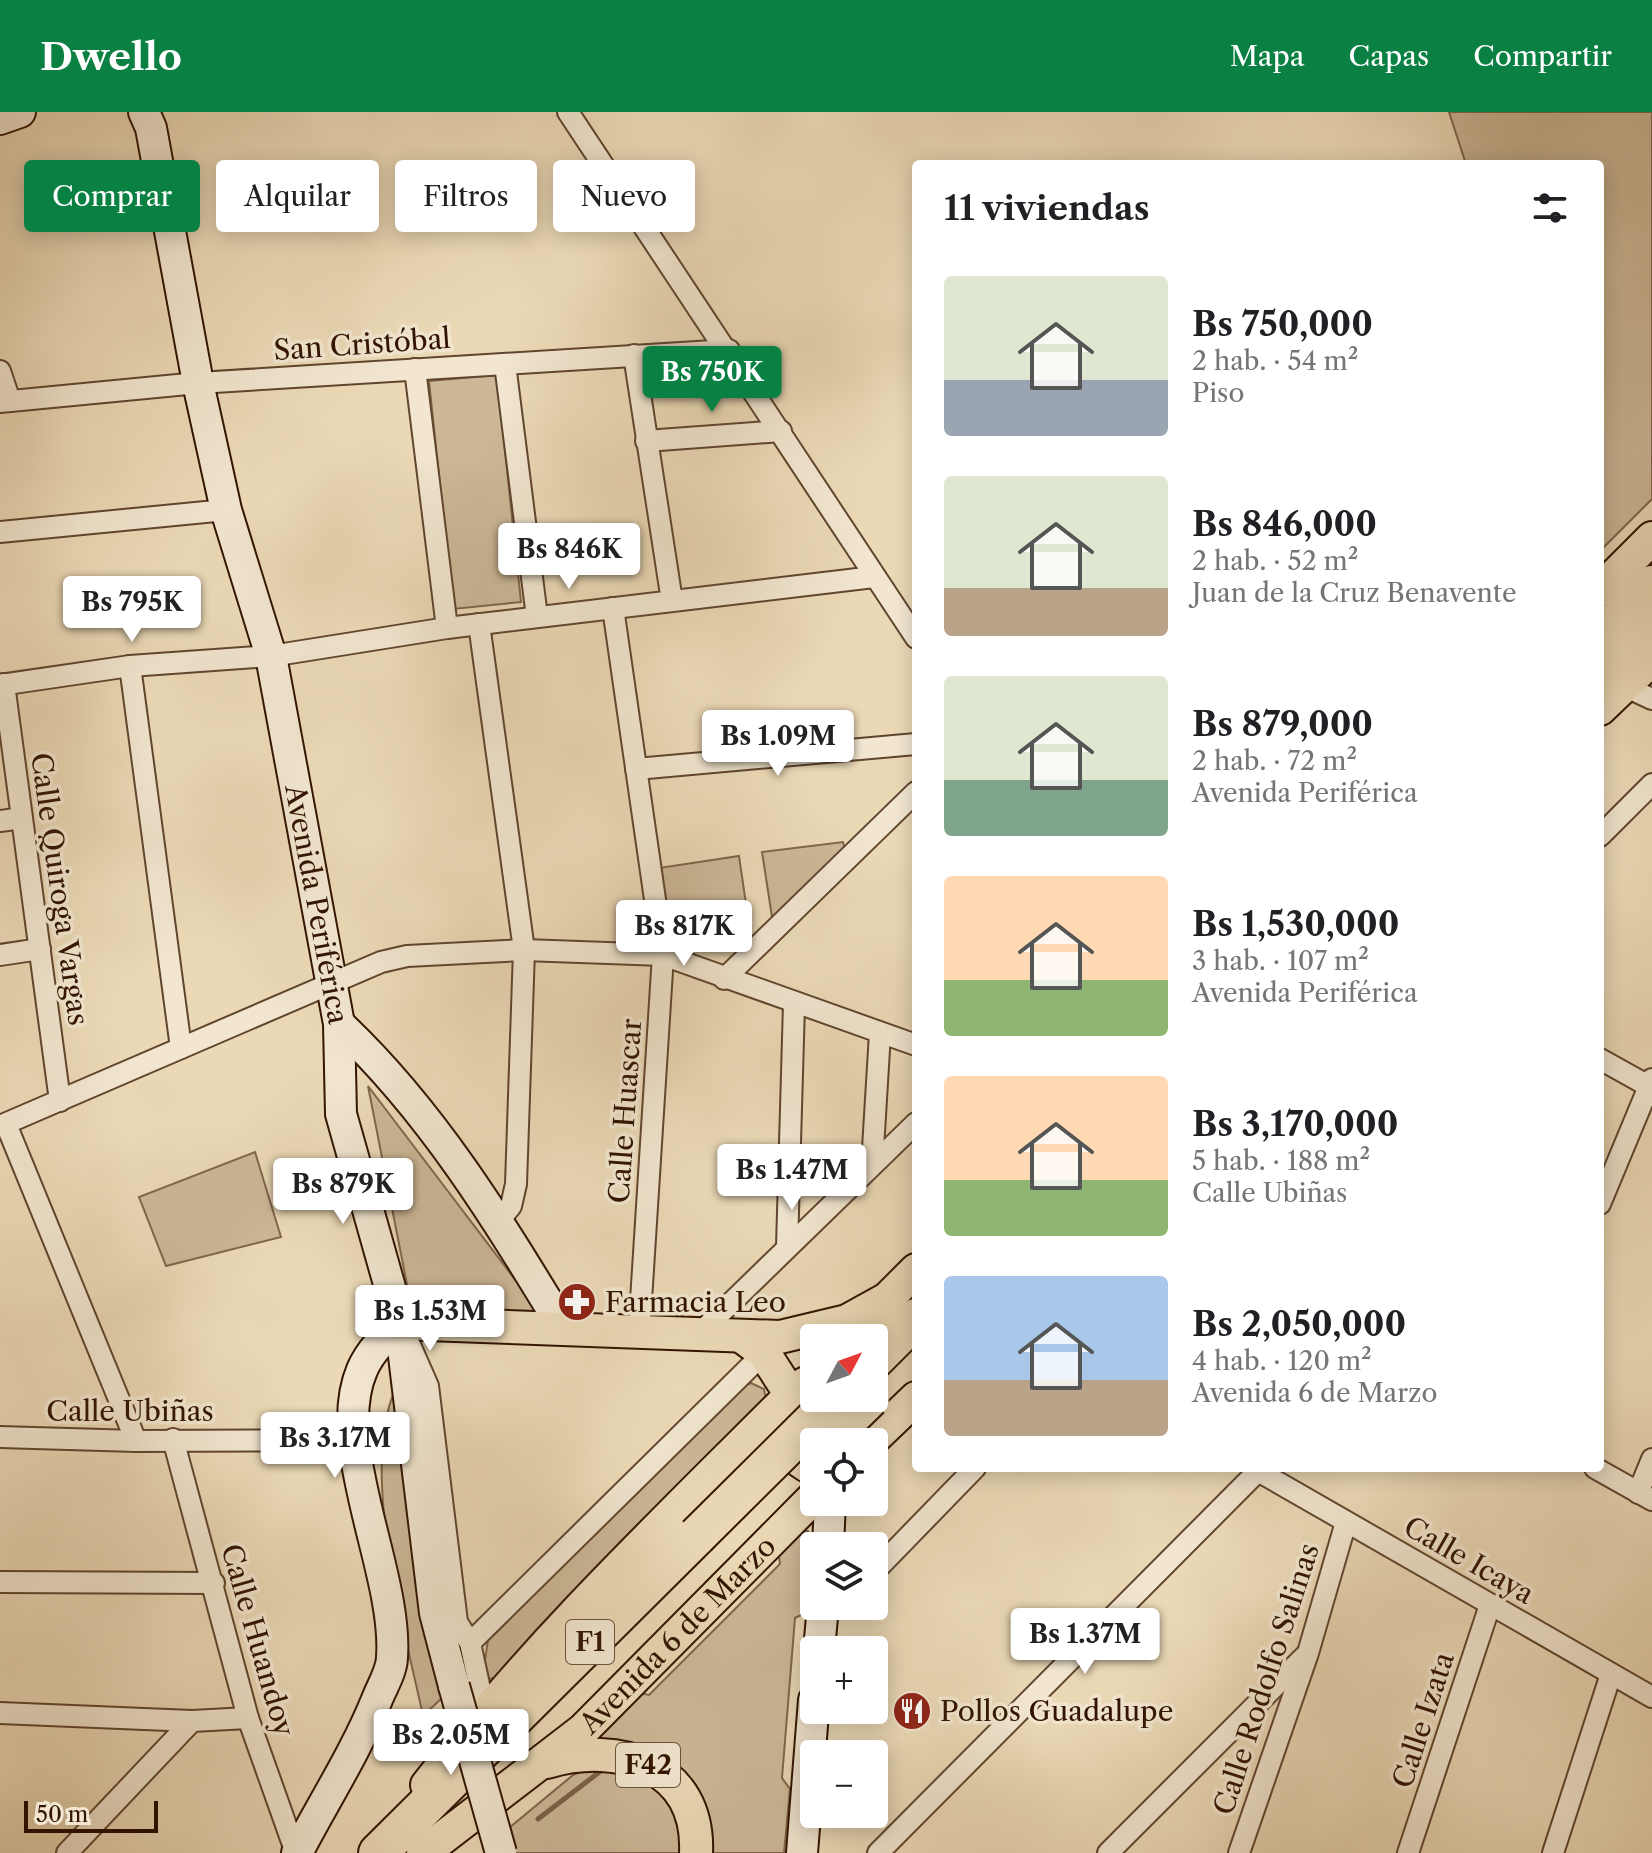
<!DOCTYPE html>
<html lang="es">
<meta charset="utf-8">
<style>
:root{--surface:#fff;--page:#f6f6f6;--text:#202124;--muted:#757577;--accent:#0b8043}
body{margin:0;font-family:"Libre Caslon Text",serif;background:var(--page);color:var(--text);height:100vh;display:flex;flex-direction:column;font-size:30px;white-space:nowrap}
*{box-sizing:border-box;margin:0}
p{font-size:26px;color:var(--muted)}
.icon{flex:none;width:44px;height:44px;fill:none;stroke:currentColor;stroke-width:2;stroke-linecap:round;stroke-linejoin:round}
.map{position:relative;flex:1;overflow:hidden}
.side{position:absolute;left:912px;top:48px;width:692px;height:1312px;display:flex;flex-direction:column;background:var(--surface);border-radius:8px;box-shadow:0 4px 20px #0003}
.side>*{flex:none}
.guide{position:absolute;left:24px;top:48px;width:760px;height:72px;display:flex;gap:16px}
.needle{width:52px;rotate:49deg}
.fabs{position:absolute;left:800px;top:1212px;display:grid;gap:16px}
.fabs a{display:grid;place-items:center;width:88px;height:88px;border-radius:8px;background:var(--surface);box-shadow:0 4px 20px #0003;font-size:40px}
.scale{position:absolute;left:24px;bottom:20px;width:134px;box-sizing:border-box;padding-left:8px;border:4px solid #321401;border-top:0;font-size:22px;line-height:28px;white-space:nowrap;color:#321401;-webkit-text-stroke:6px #f2e6d0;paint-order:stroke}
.price{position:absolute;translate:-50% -68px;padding:0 18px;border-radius:8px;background:#fff;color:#222;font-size:26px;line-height:52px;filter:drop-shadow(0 2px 4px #0008)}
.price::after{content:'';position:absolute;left:50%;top:48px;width:24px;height:18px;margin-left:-12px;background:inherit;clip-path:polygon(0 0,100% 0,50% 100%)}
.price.on{background:var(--accent);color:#fff}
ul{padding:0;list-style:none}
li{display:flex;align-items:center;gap:24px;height:200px;padding:0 32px}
li span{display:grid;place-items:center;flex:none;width:224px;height:160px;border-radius:8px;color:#555}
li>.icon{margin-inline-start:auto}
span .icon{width:96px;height:96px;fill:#fffc;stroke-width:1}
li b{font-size:34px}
h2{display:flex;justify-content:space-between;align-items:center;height:96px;padding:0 32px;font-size:34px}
.pill{padding:0 28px;border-radius:8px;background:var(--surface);box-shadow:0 4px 20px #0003;font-size:28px;line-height:72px}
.pill.on{background:var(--accent);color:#fff}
header{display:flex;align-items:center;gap:48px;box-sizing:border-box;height:112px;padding:0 40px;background:var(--accent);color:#fff}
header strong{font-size:38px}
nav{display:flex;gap:44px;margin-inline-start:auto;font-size:28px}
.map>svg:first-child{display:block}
.green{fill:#ccb897;stroke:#7f664c;stroke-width:2}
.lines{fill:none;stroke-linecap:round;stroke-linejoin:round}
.stream{stroke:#7b6248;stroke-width:5}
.street-casing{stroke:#60452e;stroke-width:24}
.secondary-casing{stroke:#321401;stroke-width:34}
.primary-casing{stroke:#321401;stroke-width:36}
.highway-casing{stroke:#321401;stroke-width:42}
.street{stroke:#f2e6d0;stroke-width:20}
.secondary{stroke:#f2e6d0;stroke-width:30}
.primary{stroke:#ebd9b6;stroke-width:32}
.highway{stroke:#ebd9b6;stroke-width:38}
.secondary-bridge-casing{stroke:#321401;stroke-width:34;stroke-linecap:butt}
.highway-bridge-casing{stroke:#321401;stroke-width:42;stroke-linecap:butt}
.secondary-bridge{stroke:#f2e6d0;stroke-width:30}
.highway-bridge{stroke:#ebd9b6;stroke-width:38}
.labels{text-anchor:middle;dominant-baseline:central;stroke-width:7;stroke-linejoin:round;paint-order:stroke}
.shield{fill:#f2e6d0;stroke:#6c533f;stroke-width:2}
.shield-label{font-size:26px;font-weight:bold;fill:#321401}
.street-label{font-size:28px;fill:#321401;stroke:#f2e6d0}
.poi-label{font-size:28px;fill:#321401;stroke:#f2e6d0;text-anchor:start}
</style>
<header>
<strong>Dwello</strong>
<nav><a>Mapa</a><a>Capas</a><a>Compartir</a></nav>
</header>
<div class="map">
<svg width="1652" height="1741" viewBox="0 0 1652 1741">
<rect width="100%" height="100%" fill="#ebd9b6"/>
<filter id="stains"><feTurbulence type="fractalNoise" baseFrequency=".0025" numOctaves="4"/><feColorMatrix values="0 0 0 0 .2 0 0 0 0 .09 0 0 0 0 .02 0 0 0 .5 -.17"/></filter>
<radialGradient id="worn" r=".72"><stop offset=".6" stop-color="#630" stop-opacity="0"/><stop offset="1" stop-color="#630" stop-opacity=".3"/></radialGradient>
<g class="green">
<path d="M 1449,0 L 1652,0 L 1652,387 L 1600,439 L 1600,52 L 1466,52 Z"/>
<path d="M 497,263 L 521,490 L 453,497 L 429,269 Z"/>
<path d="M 843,730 L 847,746 L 781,810 L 772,805 L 762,740 Z"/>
<path d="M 739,744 L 746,792 L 666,804 L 659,756 Z"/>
<path d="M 368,974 L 542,1203 L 412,1198 Z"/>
<path d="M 255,1040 L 281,1125 L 166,1154 L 139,1085 Z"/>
<path d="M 751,1271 L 764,1277 L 766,1288 L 496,1566 L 487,1567 L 483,1561 L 488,1528 L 742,1275 Z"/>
<path d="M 395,1278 L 443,1585 L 423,1604 C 405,1518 359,1360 395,1278 Z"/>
<path d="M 803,1419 L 808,1419 L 812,1427 L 805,1501 L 795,1506 L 782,1666 L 790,1677 L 784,1741 L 709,1741 L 706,1717 L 597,1628 L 596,1621 L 636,1580 L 649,1583 L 780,1452 L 778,1438 Z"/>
<path d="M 595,1654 L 654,1667 L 681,1712 L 684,1741 L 514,1741 L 509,1716 L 573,1663 Z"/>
</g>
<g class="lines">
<path class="stream" d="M 538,1707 L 606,1655"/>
<g class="street-casing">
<g id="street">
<path d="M 568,0 L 916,526"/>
<path d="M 634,243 L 672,489"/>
<path d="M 505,252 L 537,505"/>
<path d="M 415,257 L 447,516"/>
<path d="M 0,259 L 10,289"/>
<path d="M 0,290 L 198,271 L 729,238"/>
<path d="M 646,329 L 781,319"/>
<path d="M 0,420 L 226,398"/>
<path d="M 613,496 L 663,843 L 639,1220"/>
<path d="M 479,512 L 524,838 L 516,1072 L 511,1094 L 499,1109"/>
<path d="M 130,554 L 181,936"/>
<path d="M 4,572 L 60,989"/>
<path d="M 0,573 L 130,554 L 271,544 L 447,516 L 874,465"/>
<path d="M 1624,574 L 1652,587"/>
<path d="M 636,657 L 916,632"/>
<path d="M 0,709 L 22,706"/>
<path d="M 1600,724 L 1652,672"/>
<path d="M 0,843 L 40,837"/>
<path d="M 724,867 L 916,680"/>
<path d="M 1600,947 L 1652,976"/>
<path d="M 6,1012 L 136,1329"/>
<path d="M 0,1014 L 381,850 L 407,844 L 524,838 L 663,843 L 916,933"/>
<path d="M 872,1053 L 880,921"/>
<path d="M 1600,1092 L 1652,967"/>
<path d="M 787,1135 L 794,892"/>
<path d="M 700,1221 L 916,1011"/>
<path d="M 410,1233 L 428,1274 L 457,1510 L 470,1531 L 485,1600"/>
<path d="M 0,1325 L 136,1329 L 355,1328"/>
<path d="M 173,1327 L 248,1606 L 296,1741"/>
<path d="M 1595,1356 L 1652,1388"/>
<path d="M 1258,1359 L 1652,1585"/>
<path d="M 1638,1381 L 1652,1347"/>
<path d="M 874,1460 L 975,1356"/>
<path d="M 0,1470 L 214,1471"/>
<path d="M 470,1531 L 772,1233"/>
<path d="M 0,1601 L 192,1609 L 248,1606"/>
<path d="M 67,1741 L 192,1609"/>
<path d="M 878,1741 L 1261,1356"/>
<path d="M 1108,1741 L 1305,1544"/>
<path d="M 1239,1741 L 1308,1541 L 1346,1410"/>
<path d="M 1408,1741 L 1490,1493"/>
<path d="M 1553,1741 L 1611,1562"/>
</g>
</g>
<g class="secondary-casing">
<g id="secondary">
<path id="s1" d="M 144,0 L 151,16 L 198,271 L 226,398 L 271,544 L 339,912 L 341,1002 L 400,1211 L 435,1501 L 454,1574"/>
<path d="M 0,7 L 20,0"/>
<path d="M 339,912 C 432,999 499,1110 564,1217"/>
<path d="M 828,1434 L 830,1390"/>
<path d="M 819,1538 L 823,1494"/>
<path d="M 297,1741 C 324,1689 356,1640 378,1585 C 383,1573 392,1558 392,1545 C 398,1461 329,1335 362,1258 C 370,1239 385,1225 400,1211"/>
<path d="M 802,1741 L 814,1588"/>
</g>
</g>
<g class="primary-casing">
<g id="primary">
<path d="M 1600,478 L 1652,426"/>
<path d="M 1600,597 L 1652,547"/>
<path d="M 870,1204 L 916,1158"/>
<path d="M 400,1211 L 780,1225 L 847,1209 L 885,1188"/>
<path d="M 814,1268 C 768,1282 773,1341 814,1357"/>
<path d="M 870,1330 L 916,1286"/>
<path d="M 547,1650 C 618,1629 700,1653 696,1741"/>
<path d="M 427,1673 C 536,1532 665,1409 791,1283 L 764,1241 L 741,1224"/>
<path id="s2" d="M 423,1741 L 583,1618 L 814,1385"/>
</g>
</g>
<g class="highway-casing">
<g id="highway">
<path d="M 1600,525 L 1652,473"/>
<path d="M 1600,558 L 1643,515"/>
<path d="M 874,1248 L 916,1206"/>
<path d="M 378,1741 L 697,1424"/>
</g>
</g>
<use href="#street" class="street"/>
<use href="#secondary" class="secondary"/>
<use href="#primary" class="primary"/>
<use href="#highway" class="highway"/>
<g class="secondary-bridge-casing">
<path id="secondary-bridge" d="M 454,1574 L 501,1741"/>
</g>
<g class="highway-bridge-casing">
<g id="highway-bridge">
<path d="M 825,1330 L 870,1286"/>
<path d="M 697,1424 L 836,1286"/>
</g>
</g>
<use href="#secondary-bridge" class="secondary-bridge"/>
<use href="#highway-bridge" class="highway-bridge"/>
</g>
<defs>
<g id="pharmacy-disc" transform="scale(2)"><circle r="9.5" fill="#8f2418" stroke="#f2e6d0"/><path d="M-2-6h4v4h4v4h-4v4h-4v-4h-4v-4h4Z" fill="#fff"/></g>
<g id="restaurant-disc" transform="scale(2)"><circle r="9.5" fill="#8f2418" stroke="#f2e6d0"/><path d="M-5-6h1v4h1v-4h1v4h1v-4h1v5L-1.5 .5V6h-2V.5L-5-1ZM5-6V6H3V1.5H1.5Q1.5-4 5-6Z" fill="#fff"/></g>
</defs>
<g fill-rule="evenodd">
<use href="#pharmacy-disc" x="577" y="1190"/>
<use href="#restaurant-disc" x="912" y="1599"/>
</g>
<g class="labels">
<g class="shield">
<rect x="566" y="1508" width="48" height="44" rx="6"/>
<rect x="616" y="1631" width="64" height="44" rx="6"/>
</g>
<g class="shield-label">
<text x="590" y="1530">F1</text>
<text x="648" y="1653">F42</text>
</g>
<g class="street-label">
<text transform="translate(362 232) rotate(-4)">San Cristóbal</text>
<text transform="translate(60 777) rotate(82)">Calle Quiroga Vargas</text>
<text stroke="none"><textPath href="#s1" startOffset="812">Avenida Periférica</textPath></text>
<text transform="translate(625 999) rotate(-86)">Calle Huascar</text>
<text x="130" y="1299">Calle Ubiñas</text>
<text transform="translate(1469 1448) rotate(30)">Calle Icaya</text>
<text stroke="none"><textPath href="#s2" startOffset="336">Avenida 6 de Marzo</textPath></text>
<text transform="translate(258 1528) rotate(74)">Calle Huandoy</text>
<text transform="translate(1266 1567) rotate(-72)">Calle Rodolfo Salinas</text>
<text transform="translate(1423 1608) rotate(-72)">Calle Izata</text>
</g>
<g class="poi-label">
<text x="605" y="1190">Farmacia Leo</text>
<text x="940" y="1599">Pollos Guadalupe</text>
</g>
</g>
<rect width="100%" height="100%" filter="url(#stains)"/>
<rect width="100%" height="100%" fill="url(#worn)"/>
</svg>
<div class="fabs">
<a><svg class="needle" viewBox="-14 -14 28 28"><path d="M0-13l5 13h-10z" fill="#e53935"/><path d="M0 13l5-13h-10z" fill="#757577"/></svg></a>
<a><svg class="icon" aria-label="locate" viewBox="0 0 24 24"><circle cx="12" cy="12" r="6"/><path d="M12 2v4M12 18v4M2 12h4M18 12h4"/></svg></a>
<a><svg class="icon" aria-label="layers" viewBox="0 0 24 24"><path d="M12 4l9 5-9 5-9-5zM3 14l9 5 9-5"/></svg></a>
<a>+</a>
<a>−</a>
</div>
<div class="scale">50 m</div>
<b class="price on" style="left:712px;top:302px">Bs 750K</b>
<b class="price" style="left:569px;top:479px">Bs 846K</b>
<b class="price" style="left:132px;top:532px">Bs 795K</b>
<b class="price" style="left:778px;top:666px">Bs 1.09M</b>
<b class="price" style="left:684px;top:856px">Bs 817K</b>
<b class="price" style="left:792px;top:1100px">Bs 1.47M</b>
<b class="price" style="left:343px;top:1114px">Bs 879K</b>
<b class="price" style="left:430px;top:1241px">Bs 1.53M</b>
<b class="price" style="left:335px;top:1368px">Bs 3.17M</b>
<b class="price" style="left:1085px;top:1564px">Bs 1.37M</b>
<b class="price" style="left:451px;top:1665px">Bs 2.05M</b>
<div class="guide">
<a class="pill on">Comprar</a>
<a class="pill">Alquilar</a>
<a class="pill">Filtros</a>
<a class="pill">Nuevo</a>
</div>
<section class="side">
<h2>11 viviendas<svg class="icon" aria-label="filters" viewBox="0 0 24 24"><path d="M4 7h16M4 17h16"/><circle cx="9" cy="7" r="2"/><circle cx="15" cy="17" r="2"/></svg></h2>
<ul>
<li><span style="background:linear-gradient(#dfe7d0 65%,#9aa5b1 0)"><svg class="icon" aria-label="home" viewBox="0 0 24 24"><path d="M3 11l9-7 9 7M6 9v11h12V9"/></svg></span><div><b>Bs 750,000</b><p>2 hab. · 54 m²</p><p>Piso</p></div></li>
<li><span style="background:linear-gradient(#dfe7d0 70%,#b9a48a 0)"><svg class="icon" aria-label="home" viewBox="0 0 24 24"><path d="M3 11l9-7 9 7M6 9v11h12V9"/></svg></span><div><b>Bs 846,000</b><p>2 hab. · 52 m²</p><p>Juan de la Cruz Benavente</p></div></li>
<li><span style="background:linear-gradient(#dfe7d0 65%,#7fa58c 0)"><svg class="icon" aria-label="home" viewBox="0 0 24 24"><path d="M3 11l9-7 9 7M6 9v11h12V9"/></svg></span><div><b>Bs 879,000</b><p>2 hab. · 72 m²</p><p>Avenida Periférica</p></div></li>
<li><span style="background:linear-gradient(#ffd9b3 65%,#8fb573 0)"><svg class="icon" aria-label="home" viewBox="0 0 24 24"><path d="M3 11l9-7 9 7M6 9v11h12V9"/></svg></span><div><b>Bs 1,530,000</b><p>3 hab. · 107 m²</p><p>Avenida Periférica</p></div></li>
<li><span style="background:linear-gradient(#ffd9b3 65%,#8fb573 0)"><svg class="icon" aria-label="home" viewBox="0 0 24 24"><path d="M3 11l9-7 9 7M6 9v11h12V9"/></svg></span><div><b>Bs 3,170,000</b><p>5 hab. · 188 m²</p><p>Calle Ubiñas</p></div></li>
<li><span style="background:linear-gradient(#a9c7e8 65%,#b9a48a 0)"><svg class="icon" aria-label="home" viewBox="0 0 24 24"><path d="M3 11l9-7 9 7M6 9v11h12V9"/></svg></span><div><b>Bs 2,050,000</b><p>4 hab. · 120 m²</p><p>Avenida 6 de Marzo</p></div></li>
</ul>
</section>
</div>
